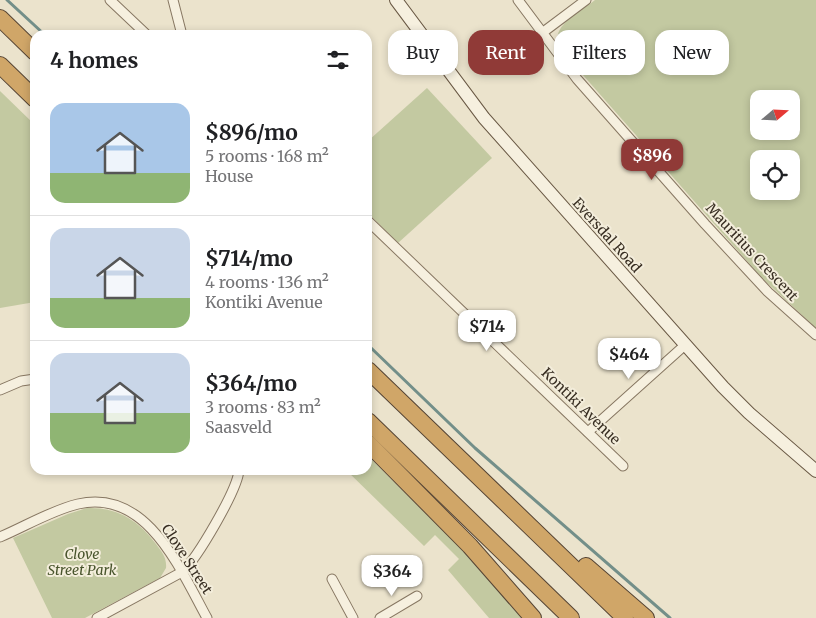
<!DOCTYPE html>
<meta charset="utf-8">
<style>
:root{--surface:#fff;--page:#f6f6f6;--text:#202124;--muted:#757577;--line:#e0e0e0;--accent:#903a37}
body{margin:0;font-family:Merriweather,serif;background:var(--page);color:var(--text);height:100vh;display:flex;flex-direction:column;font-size:19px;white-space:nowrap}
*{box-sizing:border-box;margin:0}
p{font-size:16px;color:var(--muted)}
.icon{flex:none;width:28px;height:28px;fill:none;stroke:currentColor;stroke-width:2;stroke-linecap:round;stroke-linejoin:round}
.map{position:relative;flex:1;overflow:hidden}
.sheet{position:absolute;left:30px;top:30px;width:342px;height:445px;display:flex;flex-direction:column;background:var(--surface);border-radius:15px;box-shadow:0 2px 8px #0003}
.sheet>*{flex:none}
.hud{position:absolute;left:388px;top:30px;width:352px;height:45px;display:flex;gap:10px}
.needle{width:32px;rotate:71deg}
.tools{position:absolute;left:750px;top:90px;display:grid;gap:10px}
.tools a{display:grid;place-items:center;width:50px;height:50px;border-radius:10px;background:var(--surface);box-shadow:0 2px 8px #0003;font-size:25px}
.price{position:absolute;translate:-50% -42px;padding:0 11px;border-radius:10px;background:#fff;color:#222;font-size:16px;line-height:32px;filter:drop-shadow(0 1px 2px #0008)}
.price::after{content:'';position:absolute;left:50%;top:30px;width:15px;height:11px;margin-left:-8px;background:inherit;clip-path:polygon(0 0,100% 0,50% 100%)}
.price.selected{background:var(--accent);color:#fff}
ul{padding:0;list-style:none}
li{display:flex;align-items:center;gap:15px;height:125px;padding:0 20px}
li+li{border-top:1px solid var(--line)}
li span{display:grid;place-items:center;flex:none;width:140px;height:100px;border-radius:15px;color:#555}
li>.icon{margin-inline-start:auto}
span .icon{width:60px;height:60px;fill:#fffc;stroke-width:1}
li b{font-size:21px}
h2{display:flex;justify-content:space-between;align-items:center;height:60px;padding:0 20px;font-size:21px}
.tag{padding:0 18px;border-radius:15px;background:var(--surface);box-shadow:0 2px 8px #0003;font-size:18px;line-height:45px}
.tag.selected{background:var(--accent);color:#fff}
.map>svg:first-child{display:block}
.green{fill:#c3c9a1;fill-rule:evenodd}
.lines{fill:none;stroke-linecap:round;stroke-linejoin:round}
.stream{stroke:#738f89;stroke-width:3}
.street-casing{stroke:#877762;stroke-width:11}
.secondary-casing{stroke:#695844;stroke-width:14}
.highway-casing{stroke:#564535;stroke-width:18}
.street{stroke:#f6f0df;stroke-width:9}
.secondary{stroke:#f6f0df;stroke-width:12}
.highway{stroke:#d0a668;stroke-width:16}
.labels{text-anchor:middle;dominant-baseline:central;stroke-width:4;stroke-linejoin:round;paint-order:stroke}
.street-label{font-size:14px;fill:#392f23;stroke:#f3eddb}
.park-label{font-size:14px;font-style:italic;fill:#48542c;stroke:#f3eddb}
</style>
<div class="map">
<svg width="816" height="618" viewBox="0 0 816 618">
<rect width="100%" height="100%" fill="#ebe3cc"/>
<g class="green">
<path d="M 595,0 L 816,0 L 816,328 L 761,277 L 560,49 C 548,26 580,12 595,0 ZM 759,99 L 791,99 L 791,131 L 759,131 ZM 759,159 L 791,159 L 791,191 L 759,191 Z"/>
<path d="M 427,88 L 492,158 L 398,243 L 368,213 L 368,141 Z"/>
<path d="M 0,91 L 35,125 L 35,302 L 0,308 Z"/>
<path d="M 368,456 L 469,557 L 523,618 L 489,618 L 448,570 L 459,559 L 435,535 L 424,546 L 346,470 L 368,470 Z"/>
<path d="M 87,508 C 117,507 138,520 156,544 C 162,552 167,558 166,568 L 160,578 L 85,618 L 52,618 L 13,538 L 68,514 Z"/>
</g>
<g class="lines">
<g class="stream">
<path d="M 7,0 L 45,35"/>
<path d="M 368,345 L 475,448 L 670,618"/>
</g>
<g class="street-casing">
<g id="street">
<path d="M 110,0 L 147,35"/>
<path d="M 173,0 L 182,35"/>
<path d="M 518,0 L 577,79 L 705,224 L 768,292 L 816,335"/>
<path d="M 542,33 L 586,0"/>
<path d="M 368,221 L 623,466"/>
<path d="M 0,390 L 21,381 L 35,379"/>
<path d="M 588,432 L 685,345"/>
<path d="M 0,537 C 24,527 52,510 78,504 C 147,488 180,569 207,618"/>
<path d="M 332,579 L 353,618"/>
<path d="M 97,618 L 182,572 C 197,559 238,489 239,470"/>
<path d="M 380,618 L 417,596"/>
</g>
</g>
<g class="secondary-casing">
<path id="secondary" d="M 396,0 L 484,118 L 723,387 L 749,413 L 816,471"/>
</g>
<g class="highway-casing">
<g id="highway">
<path d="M 0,18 L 35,52"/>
<path d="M 0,65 L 35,99"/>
<path d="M 368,370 L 625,618"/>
<path d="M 368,421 L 571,618"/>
<path d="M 368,443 L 470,546 L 533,618"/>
<path d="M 586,566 L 646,618"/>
</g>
</g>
<use href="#street" class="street"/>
<use href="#secondary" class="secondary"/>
<use href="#highway" class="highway"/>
</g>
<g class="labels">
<g class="street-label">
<text transform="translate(607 235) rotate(48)">Eversdal Road</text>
<text transform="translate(752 252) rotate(47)">Mauritius Crescent</text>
<text transform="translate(581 406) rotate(44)">Kontiki Avenue</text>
<text transform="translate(187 559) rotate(57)">Clove Street</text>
</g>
<g class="park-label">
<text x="82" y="554">Clove<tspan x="82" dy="16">Street Park</tspan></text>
</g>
</g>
</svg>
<div class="tools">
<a><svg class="needle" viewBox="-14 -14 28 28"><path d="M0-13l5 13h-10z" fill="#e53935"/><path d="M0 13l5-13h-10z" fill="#757577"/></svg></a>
<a><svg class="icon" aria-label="locate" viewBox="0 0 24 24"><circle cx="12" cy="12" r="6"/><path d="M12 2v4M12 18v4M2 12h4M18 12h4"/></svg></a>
</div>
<b class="price selected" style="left:652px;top:181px">$896</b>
<b class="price" style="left:487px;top:352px">$714</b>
<b class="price" style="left:629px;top:380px">$464</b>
<b class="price" style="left:392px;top:597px">$364</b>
<div class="hud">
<a class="tag">Buy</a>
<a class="tag selected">Rent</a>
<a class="tag">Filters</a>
<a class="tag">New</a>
</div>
<section class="sheet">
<h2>4 homes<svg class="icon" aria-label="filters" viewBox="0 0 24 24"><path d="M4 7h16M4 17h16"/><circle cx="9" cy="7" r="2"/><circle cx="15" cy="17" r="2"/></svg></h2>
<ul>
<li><span style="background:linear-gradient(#a9c7e8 70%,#8fb573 0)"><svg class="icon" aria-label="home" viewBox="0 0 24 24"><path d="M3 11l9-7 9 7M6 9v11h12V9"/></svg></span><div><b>$896/mo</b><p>5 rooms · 168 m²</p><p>House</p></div></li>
<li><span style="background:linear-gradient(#c9d6e8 70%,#8fb573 0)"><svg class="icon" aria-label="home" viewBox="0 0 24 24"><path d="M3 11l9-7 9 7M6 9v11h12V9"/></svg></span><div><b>$714/mo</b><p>4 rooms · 136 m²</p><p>Kontiki Avenue</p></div></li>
<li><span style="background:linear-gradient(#c9d6e8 60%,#8fb573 0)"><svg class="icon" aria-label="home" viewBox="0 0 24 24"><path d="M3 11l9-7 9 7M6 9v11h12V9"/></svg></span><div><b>$364/mo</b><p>3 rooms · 83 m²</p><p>Saasveld</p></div></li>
</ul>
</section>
</div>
